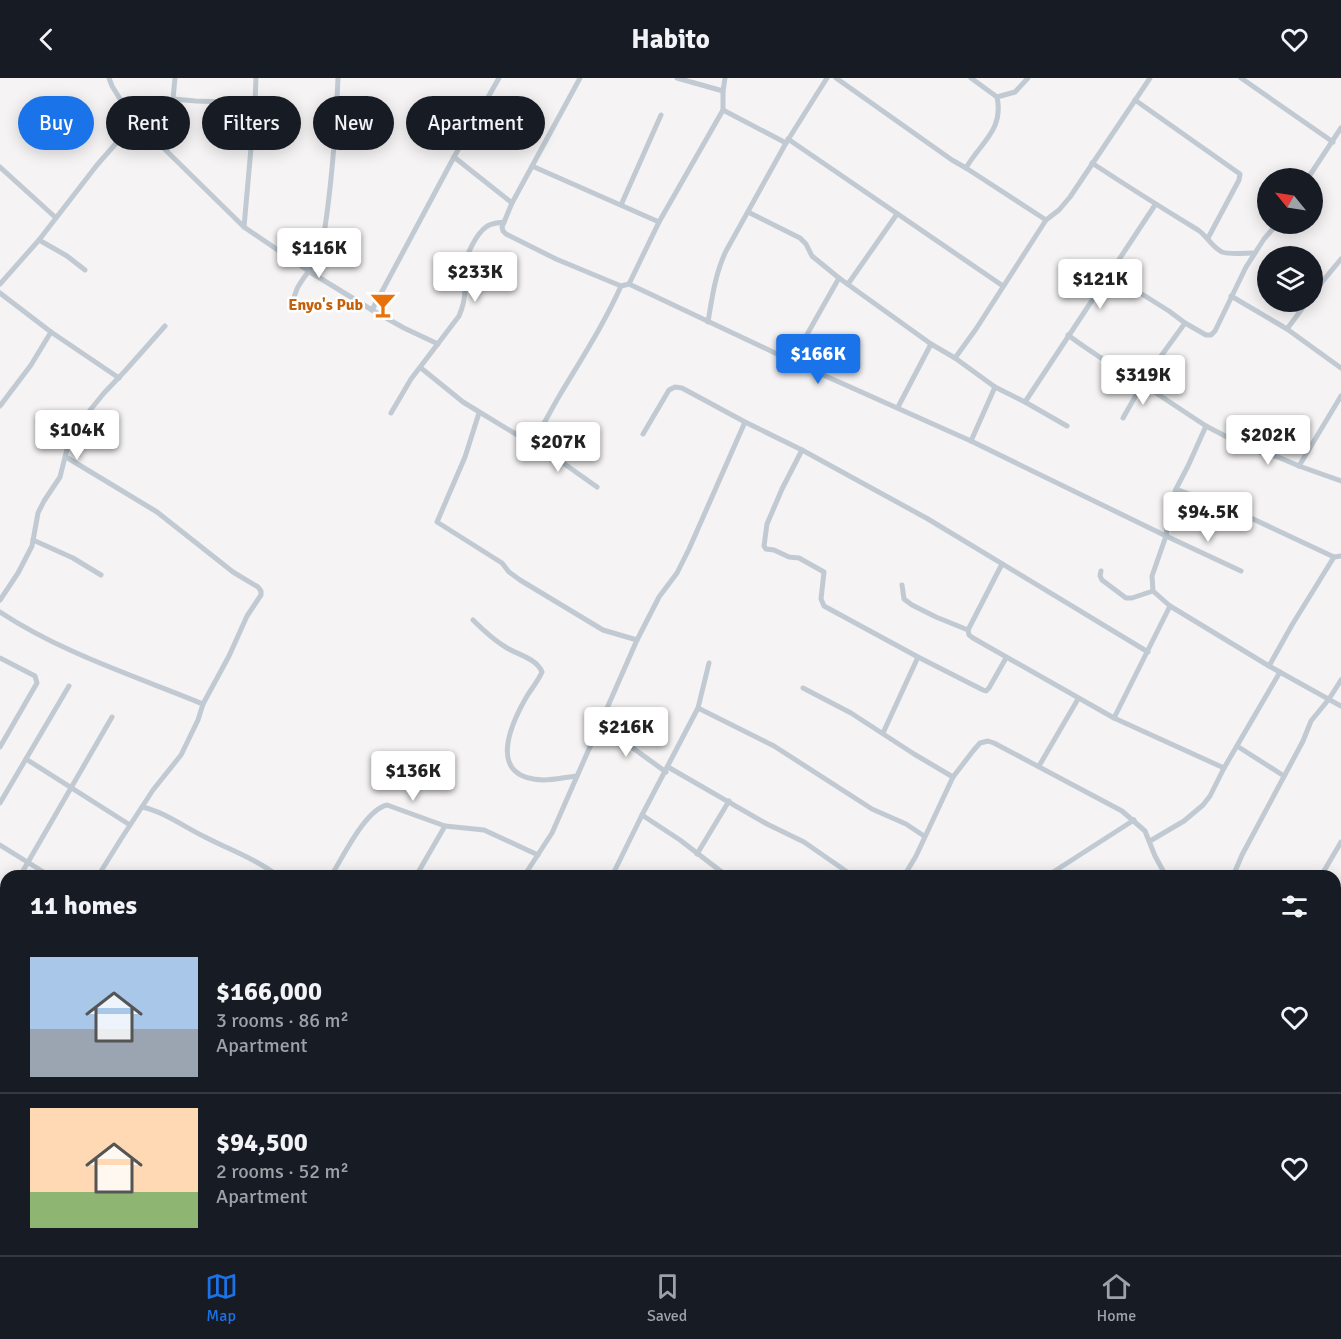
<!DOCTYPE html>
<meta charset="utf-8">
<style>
:root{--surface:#171b24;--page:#20242c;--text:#f1f3f6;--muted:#9ea1a6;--line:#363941;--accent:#1a73e8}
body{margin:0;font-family:Signika,sans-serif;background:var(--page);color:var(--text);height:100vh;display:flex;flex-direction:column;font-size:22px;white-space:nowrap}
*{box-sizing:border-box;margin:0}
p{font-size:20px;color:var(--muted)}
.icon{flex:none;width:33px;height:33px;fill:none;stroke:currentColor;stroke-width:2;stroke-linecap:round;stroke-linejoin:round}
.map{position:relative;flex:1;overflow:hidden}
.side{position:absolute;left:0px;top:792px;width:1341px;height:386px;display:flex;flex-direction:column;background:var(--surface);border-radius:18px 18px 0 0;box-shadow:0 3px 15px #0003}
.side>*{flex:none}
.hud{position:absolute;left:18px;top:18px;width:600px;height:54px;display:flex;gap:12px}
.needle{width:39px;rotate:300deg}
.fabs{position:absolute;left:1257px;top:90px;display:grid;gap:12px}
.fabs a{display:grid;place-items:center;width:66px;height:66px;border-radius:50%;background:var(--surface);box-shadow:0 3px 15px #0003;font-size:30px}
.price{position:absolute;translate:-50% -51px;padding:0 14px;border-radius:6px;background:#fff;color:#222;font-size:20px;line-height:39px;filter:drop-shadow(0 2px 3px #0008)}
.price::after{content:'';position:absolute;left:50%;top:36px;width:18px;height:14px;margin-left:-9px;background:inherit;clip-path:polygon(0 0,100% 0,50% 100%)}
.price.current{background:var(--accent);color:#fff}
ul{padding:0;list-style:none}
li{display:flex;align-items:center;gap:18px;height:150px;padding:0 30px}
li+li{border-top:2px solid var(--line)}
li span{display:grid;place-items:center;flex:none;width:168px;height:120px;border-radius:0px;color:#555}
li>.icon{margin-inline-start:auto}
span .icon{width:72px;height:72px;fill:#fffc;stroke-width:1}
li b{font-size:26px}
h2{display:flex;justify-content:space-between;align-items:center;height:72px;padding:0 30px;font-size:26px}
.tag{padding:0 21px;border-radius:27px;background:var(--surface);box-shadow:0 3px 15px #0003;font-size:21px;line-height:54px}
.tag.current{background:var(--accent);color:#fff}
header{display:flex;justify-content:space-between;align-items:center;height:78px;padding:0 30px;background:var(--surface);font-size:27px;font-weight:800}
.tab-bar{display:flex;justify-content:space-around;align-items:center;height:84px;border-top:2px solid var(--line);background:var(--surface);font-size:16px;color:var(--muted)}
.tab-bar a{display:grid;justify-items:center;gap:3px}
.tab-bar .current{color:var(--accent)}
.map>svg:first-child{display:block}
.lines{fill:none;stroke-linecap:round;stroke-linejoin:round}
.street{stroke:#c1cad2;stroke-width:5}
.labels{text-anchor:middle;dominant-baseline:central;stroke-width:5;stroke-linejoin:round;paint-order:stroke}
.food-label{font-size:16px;font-weight:bold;fill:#c56008;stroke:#fff;text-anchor:end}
</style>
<header><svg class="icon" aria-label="back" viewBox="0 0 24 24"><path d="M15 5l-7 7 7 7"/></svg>Habito<svg class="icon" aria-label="heart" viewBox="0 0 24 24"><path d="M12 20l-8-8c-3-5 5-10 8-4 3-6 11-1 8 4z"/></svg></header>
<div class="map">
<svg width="1341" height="1177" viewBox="0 0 1341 1177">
<rect width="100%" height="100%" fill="#f5f3f3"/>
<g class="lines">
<g class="street">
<path d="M 109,0 L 112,8 L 135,45"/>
<path d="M 175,0 L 173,21 L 196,23 L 255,25"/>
<path d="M 580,0 L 512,125 L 502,149 L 503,153 L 506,156 L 556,181 L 621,208 L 629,206 L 792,283 L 971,363 L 1166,458 L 1241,493"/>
<path d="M 677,0 L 723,13"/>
<path d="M 836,0 L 952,82 L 966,90"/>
<path d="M 1241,0 L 1333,64"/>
<path d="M 997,19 L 1015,14 L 1028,0"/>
<path d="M 1135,22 L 1240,96 L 1239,102 L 1208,160"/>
<path d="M 723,32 L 786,65"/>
<path d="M 788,61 L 1003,208"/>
<path d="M 167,73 L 173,21"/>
<path d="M 454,79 L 512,125"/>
<path d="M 1092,85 C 1127,108 1162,130 1198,152 C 1207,158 1212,169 1222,174 C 1231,177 1244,175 1254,175"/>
<path d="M 532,88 L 659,144"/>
<path d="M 0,89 L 55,139"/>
<path d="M 1308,100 L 1341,50"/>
<path d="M 621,127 L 661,37"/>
<path d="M 748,134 L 800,160 L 806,166 L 812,178 L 839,200 L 931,266 L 955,280 L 995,309 L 1025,324 L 1067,348"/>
<path d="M 1046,142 L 1059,132 L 1070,119 L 1150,0"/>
<path d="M 244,149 L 255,25 L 256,0"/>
<path d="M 39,162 L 67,178 L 85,192"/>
<path d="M 1110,196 L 1169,233 L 1185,245"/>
<path d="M 0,206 L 39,162 L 97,87 L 133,46 L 137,44 L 244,149 L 310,194 L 372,232 L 404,250 L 438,266"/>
<path d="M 629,206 L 659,144 L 723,32 L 723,13 L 725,0"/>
<path d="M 848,206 L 897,136"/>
<path d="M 0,215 L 51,254 L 119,300"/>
<path d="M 1312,216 L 1341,181"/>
<path d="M 1231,218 L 1287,251 L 1341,290"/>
<path d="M 294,229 C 291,207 312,195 319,176 C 324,163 325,148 327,135 C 333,90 336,45 338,0"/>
<path d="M 372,232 L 454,79 L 499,0"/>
<path d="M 708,244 C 712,220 715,196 726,173 L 786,65 L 827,0"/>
<path d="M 1287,251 L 1307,224"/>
<path d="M 1068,257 C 1085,270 1103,281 1121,293 C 1131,299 1142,303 1150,311 L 1206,348 L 1188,388 L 1176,411 L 1171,425 L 1166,458 L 1152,498 L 1153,513 L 1170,528 L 1269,588 L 1341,628"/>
<path d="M 955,280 L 976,251 L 1046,142 L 966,90 C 981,64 1004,52 997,19 L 971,0"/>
<path d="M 792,283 L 839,200"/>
<path d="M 421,290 L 463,324 L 527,363 L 535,361 C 544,346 552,330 561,315 C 582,280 604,246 621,208"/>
<path d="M 1025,324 L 1155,127"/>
<path d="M 0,328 L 31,287 L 51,254"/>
<path d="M 898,329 L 931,266"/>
<path d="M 391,335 L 411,301 L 459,238 C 463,229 465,220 465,210 C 465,203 463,197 464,191 C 465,179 476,156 486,149 C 491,145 498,145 504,144"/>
<path d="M 479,335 L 465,379 L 437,444 L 502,485 L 509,494 L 520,502 L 603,552 L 637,562"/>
<path d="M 1123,340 L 1148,296 L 1185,245 L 1206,257 L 1211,257 L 1215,253 L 1246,189 L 1264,161 L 1277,146"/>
<path d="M 1206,348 L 1252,372 L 1278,379 L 1299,388 L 1341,403"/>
<path d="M 643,356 L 669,312 L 675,309 L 682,310 L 745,344 L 802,372 L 928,441 L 1148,574"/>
<path d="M 532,363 L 597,409"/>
<path d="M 971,363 L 995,309"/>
<path d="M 802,372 L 782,411 L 767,446 L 764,468 L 766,471 L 774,472 L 789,479 L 799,480 L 824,494 L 821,521 L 824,528 L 918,579 L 983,612 L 986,613 L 989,610 L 1006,580"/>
<path d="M 66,379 L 157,434 L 233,494 L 258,509 L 261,513 L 261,517 L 247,538 L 229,578 L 203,626 L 198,642 L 181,677 L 153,712 L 121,761 L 98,798"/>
<path d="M 1299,388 L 1341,318"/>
<path d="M 1176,411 L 1251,440 L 1334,479"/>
<path d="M 33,462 L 73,480 L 101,497"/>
<path d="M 1002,486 L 968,552 L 969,557 L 973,560 L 1114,640 L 1224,690"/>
<path d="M 1101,493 L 1100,498 L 1102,502 L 1126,520 L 1132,520 L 1153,513"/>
<path d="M 902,507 L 904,521 L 912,527 L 936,539 L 968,552"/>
<path d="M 0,522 L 18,495 L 32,468 L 38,435 L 44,423 L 60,399 L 68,367 L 74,352 L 104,315 L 125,293 L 165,248"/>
<path d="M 0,534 C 62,575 135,598 203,626"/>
<path d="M 473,542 C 483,552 495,563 507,570 C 519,577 537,581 542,594 C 538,603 532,610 527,618 C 509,649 487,701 544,702 C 555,702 566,699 577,698"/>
<path d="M 0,580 L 35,598 L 37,605 L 0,669"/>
<path d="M 1269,588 L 1292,547 L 1334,479 L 1341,478"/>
<path d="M 803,610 L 851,635 L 914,676 L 953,699"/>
<path d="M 698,630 L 774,668 L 872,731 L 906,746 L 924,758"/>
<path d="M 1114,640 L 1170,528"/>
<path d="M 601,647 L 666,694"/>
<path d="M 883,655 L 918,579"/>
<path d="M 1237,668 L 1284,698"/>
<path d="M 26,681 L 130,747"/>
<path d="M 1039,688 L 1078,621"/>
<path d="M 668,689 L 767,746 L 804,764 L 853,798"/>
<path d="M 0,725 L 69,608"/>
<path d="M 142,729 C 165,734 184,749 205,759 C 230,772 256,781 278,798"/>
<path d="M 642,737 L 680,762 L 727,798"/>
<path d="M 1150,763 L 1184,743 L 1203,727 L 1210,718 L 1224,690 L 1280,594"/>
<path d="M 0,767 L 50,798"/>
<path d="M 697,776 L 729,723"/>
<path d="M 20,798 L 112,639"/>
<path d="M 331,798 C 343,779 365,732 387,727 L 445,748 L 484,752 L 538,777"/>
<path d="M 416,798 L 445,748"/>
<path d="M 524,798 L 552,755 L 637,562 L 659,519 L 677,495 L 689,471 L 745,344"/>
<path d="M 612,798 L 642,737 L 698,630 L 709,585"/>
<path d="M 904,798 L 916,778 L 953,699 L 973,673 L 980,665 L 988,663 L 994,665 L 1122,733 L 1145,753 L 1155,778 L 1166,798"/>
<path d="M 1047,798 L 1134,742"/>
<path d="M 1233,798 L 1242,777 L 1303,663 L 1311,643 L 1329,621 L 1341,602"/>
<path d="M 1321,798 L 1341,764"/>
<path d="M 0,832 L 6,822"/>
<path d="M 1335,855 L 1341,858"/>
<path d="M 0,903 L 6,906"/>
<path d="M 1335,923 L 1341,915"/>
<path d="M 0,971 L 6,961"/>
<path d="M 1335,1041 L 1341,1033"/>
<path d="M 0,1056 L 6,1054"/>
<path d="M 1335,1064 L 1341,1067"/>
<path d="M 1335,1135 L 1341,1125"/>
<path d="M 0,1137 L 6,1139"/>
<path d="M 91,1172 L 103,1177"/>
<path d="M 295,1172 L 305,1177"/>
<path d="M 1035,1172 L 1046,1177"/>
<path d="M 177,1177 L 180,1172"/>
<path d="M 315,1177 L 317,1172"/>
<path d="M 398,1177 L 402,1172"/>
<path d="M 557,1177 L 560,1172"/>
<path d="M 654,1177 L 657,1172"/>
<path d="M 729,1177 L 733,1172"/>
<path d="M 772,1177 L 776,1172"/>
<path d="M 878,1177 L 881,1172"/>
<path d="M 963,1177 L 966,1172"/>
<path d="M 1146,1177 L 1150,1172"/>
<path d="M 1236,1177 L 1237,1172"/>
<path d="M 1311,1177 L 1314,1172"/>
</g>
</g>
<defs>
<g id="bar-bare" transform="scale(2.07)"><path d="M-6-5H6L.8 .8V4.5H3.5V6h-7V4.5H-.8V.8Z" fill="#e8710a" stroke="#fff" stroke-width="2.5" paint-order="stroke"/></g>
</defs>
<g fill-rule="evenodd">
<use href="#bar-bare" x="383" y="227"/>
</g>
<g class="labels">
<g class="food-label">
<text x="363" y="227">Enyo's Pub</text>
</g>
</g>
</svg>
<div class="fabs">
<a><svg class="needle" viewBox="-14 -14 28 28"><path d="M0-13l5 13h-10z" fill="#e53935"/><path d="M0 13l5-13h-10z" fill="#9ea1a6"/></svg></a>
<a><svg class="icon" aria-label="layers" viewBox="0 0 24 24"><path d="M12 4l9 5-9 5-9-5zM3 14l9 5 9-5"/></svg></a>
</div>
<b class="price" style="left:319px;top:201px">$116K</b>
<b class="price" style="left:475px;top:225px">$233K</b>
<b class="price" style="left:1100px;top:232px">$121K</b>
<b class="price current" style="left:818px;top:307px">$166K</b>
<b class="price" style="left:1143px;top:328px">$319K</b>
<b class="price" style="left:77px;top:383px">$104K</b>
<b class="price" style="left:1268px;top:388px">$202K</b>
<b class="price" style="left:558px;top:395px">$207K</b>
<b class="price" style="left:1208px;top:465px">$94.5K</b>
<b class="price" style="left:626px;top:680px">$216K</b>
<b class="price" style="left:413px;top:724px">$136K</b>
<div class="hud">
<a class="tag current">Buy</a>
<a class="tag">Rent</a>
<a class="tag">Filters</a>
<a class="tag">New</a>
<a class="tag">Apartment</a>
</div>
<section class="side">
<h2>11 homes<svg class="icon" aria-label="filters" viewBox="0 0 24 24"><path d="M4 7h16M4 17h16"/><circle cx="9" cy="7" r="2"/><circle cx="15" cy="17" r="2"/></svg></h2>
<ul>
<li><span style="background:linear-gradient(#a9c7e8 60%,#9aa5b1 0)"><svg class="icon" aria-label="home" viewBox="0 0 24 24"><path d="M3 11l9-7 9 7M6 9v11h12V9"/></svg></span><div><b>$166,000</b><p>3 rooms · 86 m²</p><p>Apartment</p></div><svg class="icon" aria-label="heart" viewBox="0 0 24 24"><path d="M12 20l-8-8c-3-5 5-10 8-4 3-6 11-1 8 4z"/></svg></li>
<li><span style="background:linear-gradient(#ffd9b3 70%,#8fb573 0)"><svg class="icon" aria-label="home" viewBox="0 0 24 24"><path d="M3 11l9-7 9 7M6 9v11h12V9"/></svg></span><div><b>$94,500</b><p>2 rooms · 52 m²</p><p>Apartment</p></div><svg class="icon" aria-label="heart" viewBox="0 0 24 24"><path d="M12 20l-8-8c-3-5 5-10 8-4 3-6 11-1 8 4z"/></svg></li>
</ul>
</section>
</div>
<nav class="tab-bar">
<a class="current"><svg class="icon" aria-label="map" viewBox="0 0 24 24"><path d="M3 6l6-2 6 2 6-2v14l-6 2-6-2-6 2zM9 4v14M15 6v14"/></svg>Map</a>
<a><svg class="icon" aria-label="saved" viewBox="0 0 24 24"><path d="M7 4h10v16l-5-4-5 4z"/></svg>Saved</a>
<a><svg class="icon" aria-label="home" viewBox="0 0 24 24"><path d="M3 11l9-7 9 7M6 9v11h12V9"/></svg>Home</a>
</nav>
